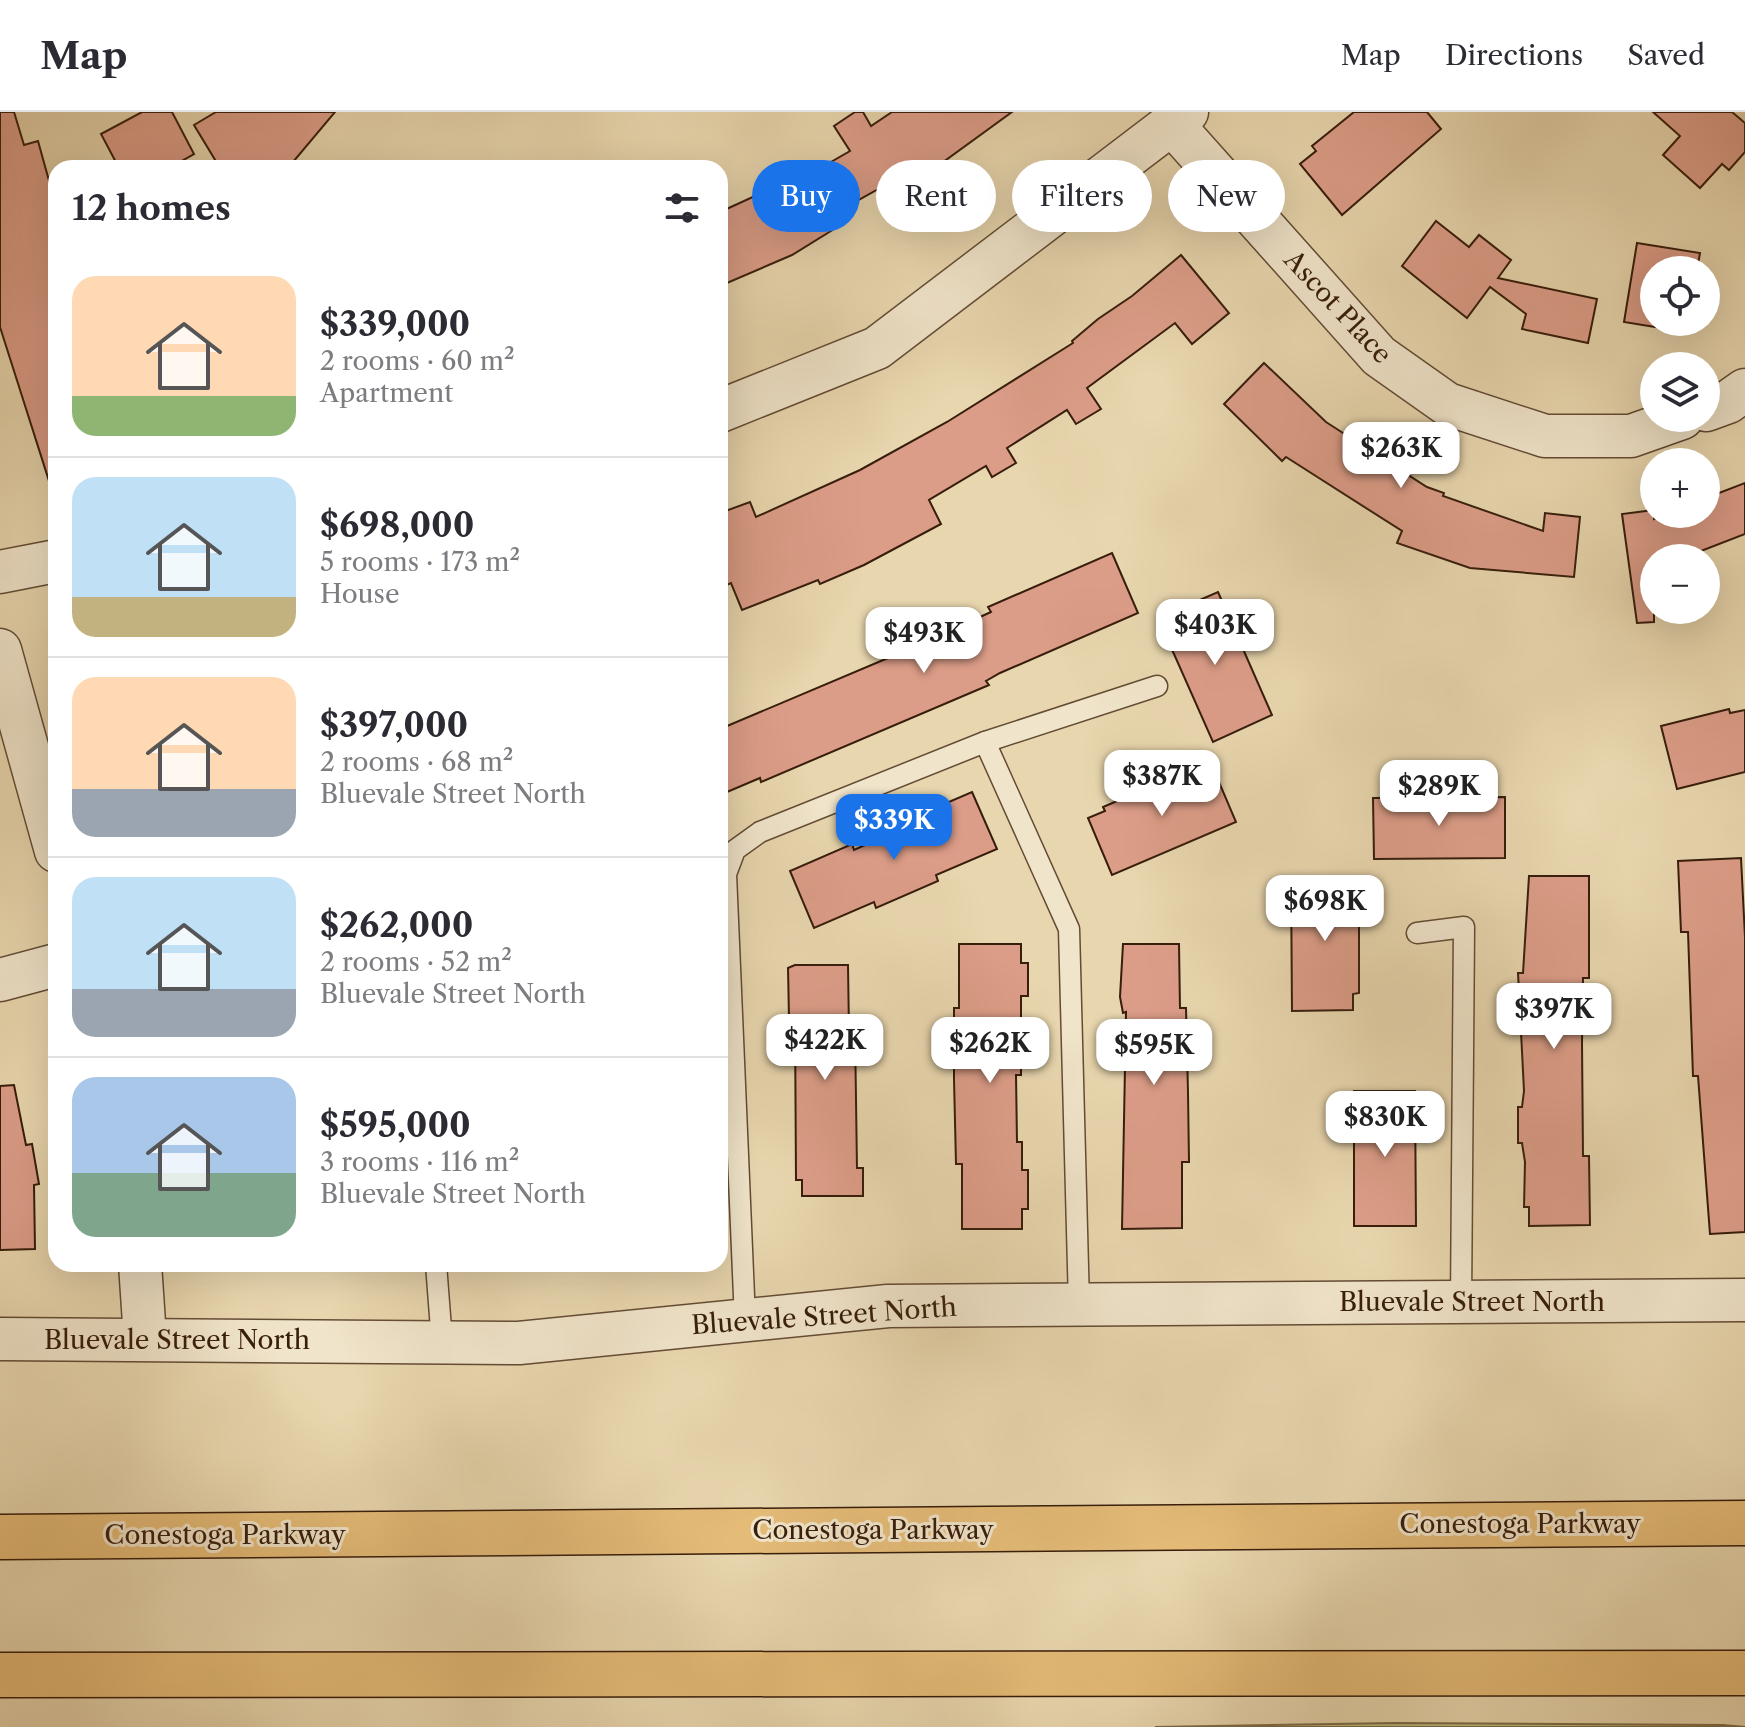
<!DOCTYPE html>
<meta charset="utf-8">
<style>
:root{--surface:#fff;--page:#f2f2f3;--text:#2b2b33;--muted:#7c7c81;--line:#e1e1e2;--accent:#1a73e8}
body{margin:0;font-family:"Libre Caslon Text",serif;background:var(--page);color:var(--text);height:100vh;display:flex;flex-direction:column;font-size:30px;white-space:nowrap}
*{box-sizing:border-box;margin:0}
p{font-size:26px;color:var(--muted)}
.icon{flex:none;width:44px;height:44px;fill:none;stroke:currentColor;stroke-width:2;stroke-linecap:round;stroke-linejoin:round}
.map{position:relative;flex:1;overflow:hidden}
.drawer{position:absolute;left:48px;top:48px;width:680px;height:1112px;display:flex;flex-direction:column;background:var(--surface);border-radius:24px;box-shadow:0 8px 32px #0002}
.drawer>*{flex:none}
.top-card{position:absolute;left:752px;top:48px;width:760px;height:72px;display:flex;gap:16px}
.buttons{position:absolute;left:1640px;top:144px;display:grid;gap:16px}
.buttons a{display:grid;place-items:center;width:80px;height:80px;border-radius:50%;background:var(--surface);box-shadow:0 8px 32px #0002;font-size:40px}
.price{position:absolute;translate:-50% -68px;padding:0 18px;border-radius:16px;background:#fff;color:#222;font-size:26px;line-height:52px;filter:drop-shadow(0 2px 4px #0008)}
.price::after{content:'';position:absolute;left:50%;top:48px;width:24px;height:18px;margin-left:-12px;background:inherit;clip-path:polygon(0 0,100% 0,50% 100%)}
.price.current{background:var(--accent);color:#fff}
ul{padding:0;list-style:none}
li{display:flex;align-items:center;gap:24px;height:200px;padding:0 24px}
li+li{border-top:2px solid var(--line)}
li span{display:grid;place-items:center;flex:none;width:224px;height:160px;border-radius:24px;color:#555}
li>.icon{margin-inline-start:auto}
span .icon{width:96px;height:96px;fill:#fffc;stroke-width:1}
li b{font-size:34px}
h2{display:flex;justify-content:space-between;align-items:center;height:96px;padding:0 24px;font-size:34px}
.pill{padding:0 28px;border-radius:36px;background:var(--surface);box-shadow:0 8px 32px #0002;font-size:28px;line-height:72px}
.pill.current{background:var(--accent);color:#fff}
header{display:flex;align-items:center;gap:48px;box-sizing:border-box;height:112px;padding:0 40px;background:var(--surface);border-bottom:2px solid var(--line)}
header strong{font-size:38px}
nav{display:flex;gap:44px;margin-inline-start:auto;font-size:28px}
.map>svg:first-child{display:block}
.green{fill:#bebc85;stroke:#7a6c48;stroke-width:2}
.building{fill:#dc9d88;stroke:#371d0b;stroke-width:2}
.lines{fill:none;stroke-linecap:round;stroke-linejoin:round}
.lane-casing{stroke:#634b34;stroke-width:23}
.street-casing{stroke:#634b34;stroke-width:45}
.highway-casing{stroke:#371d0b;stroke-width:47}
.lane{stroke:#f0e4ca;stroke-width:20}
.street{stroke:#f0e4ca;stroke-width:42}
.highway{stroke:#e4bb77;stroke-width:44}
.labels{text-anchor:middle;dominant-baseline:central;stroke-width:6;stroke-linejoin:round;paint-order:stroke}
.street-label{font-size:26px;fill:#371d0b;stroke:#f0e4ca}
</style>
<header>
<strong>Map</strong>
<nav><a>Map</a><a>Directions</a><a>Saved</a></nav>
</header>
<div class="map">
<svg width="1745" height="1615" viewBox="0 0 1745 1615">
<rect width="100%" height="100%" fill="#e8d6ae"/>
<filter id="stains"><feTurbulence type="fractalNoise" baseFrequency=".0025" numOctaves="4"/><feColorMatrix values="0 0 0 0 .2 0 0 0 0 .09 0 0 0 0 .02 0 0 0 .5 -.17"/></filter>
<radialGradient id="worn" r=".72"><stop offset=".6" stop-color="#630" stop-opacity="0"/><stop offset="1" stop-color="#630" stop-opacity=".3"/></radialGradient>
<path class="green" d="M 1395,1611 L 1723,1613 L 1745,1615 L 1155,1615 Z"/>
<g class="building">
<path d="M 0,0 L 14,0 L 24,33 L 38,29 L 56,94 L 56,371 L 50,372 L 0,215 Z"/>
<path d="M 142,0 L 172,0 L 194,42 L 169,56 L 119,56 L 101,22 Z"/>
<path d="M 216,0 L 335,0 L 288,56 L 220,56 L 194,13 Z"/>
<path d="M 855,0 L 863,0 L 871,14 L 892,0 L 1012,0 L 906,77 L 898,66 L 841,98 L 845,106 L 837,110 L 839,114 L 792,143 L 720,174 L 720,100 L 794,66 L 796,70 L 850,39 L 834,14 Z"/>
<path d="M 1354,0 L 1427,0 L 1441,17 L 1342,103 L 1300,52 L 1316,39 L 1312,34 Z"/>
<path d="M 1653,0 L 1732,0 L 1745,11 L 1745,40 L 1729,58 L 1722,52 L 1700,76 L 1663,43 L 1680,24 Z"/>
<path d="M 1436,109 L 1469,135 L 1479,123 L 1511,148 L 1498,166 L 1597,187 L 1588,231 L 1522,217 L 1526,202 L 1490,175 L 1467,206 L 1434,180 L 1402,154 Z"/>
<path d="M 1637,131 L 1700,141 L 1697,158 L 1654,158 L 1654,210 L 1688,210 L 1686,220 L 1624,210 Z"/>
<path d="M 1181,143 L 1229,201 L 1192,232 L 1175,211 L 1087,276 L 1101,297 L 1076,312 L 1067,298 L 1007,336 L 1016,351 L 992,365 L 986,354 L 929,388 L 941,412 L 864,453 L 820,472 L 818,468 L 742,498 L 731,471 L 720,476 L 720,401 L 750,390 L 756,405 L 860,358 L 947,310 L 1073,231 L 1072,229 L 1098,207 L 1132,184 Z"/>
<path d="M 1264,251 L 1326,310 L 1427,375 L 1444,381 L 1443,384 L 1543,419 L 1545,401 L 1580,405 L 1574,465 L 1470,456 L 1397,431 L 1402,419 L 1286,345 L 1282,349 L 1224,292 Z"/>
<path d="M 1745,371 L 1745,422 L 1683,446 L 1654,446 L 1654,510 L 1637,511 L 1622,402 L 1654,398 L 1654,407 L 1666,402 L 1706,402 L 1706,386 Z"/>
<path d="M 1112,441 L 1138,501 L 1000,561 L 986,569 L 989,573 L 761,670 L 760,666 L 720,683 L 720,617 L 914,535 L 991,500 L 988,495 Z"/>
<path d="M 1218,480 L 1272,603 L 1213,630 L 1158,506 Z"/>
<path d="M 1729,597 L 1730,601 L 1745,598 L 1745,660 L 1677,677 L 1661,614 Z"/>
<path d="M 1210,649 L 1236,710 L 1112,763 L 1088,706 L 1105,699 L 1103,695 Z"/>
<path d="M 972,680 L 997,737 L 936,763 L 938,769 L 876,796 L 874,790 L 814,816 L 790,759 L 852,732 L 854,738 L 911,713 L 909,707 Z"/>
<path d="M 1505,685 L 1505,746 L 1374,747 L 1373,686 Z"/>
<path d="M 1741,746 L 1745,825 L 1745,1120 L 1710,1122 L 1698,964 L 1693,964 L 1688,820 L 1681,820 L 1678,749 Z"/>
<path d="M 1529,764 L 1589,764 L 1589,866 L 1583,866 L 1582,931 L 1583,1044 L 1589,1044 L 1590,1113 L 1529,1114 L 1529,1095 L 1524,1095 L 1525,1050 L 1522,1031 L 1518,1031 L 1518,995 L 1522,995 L 1524,979 L 1518,861 L 1523,861 Z"/>
<path d="M 1291,765 L 1359,765 L 1359,881 L 1353,882 L 1353,898 L 1292,899 Z"/>
<path d="M 959,832 L 1021,832 L 1021,851 L 1028,851 L 1028,884 L 1021,884 L 1021,963 L 1016,963 L 1017,1030 L 1022,1030 L 1022,1058 L 1028,1058 L 1028,1097 L 1022,1097 L 1022,1117 L 962,1117 L 962,1052 L 956,1052 L 954,967 L 954,896 L 959,896 Z"/>
<path d="M 1123,832 L 1179,832 L 1180,896 L 1186,896 L 1188,980 L 1189,1050 L 1182,1050 L 1182,1116 L 1122,1117 L 1126,900 L 1123,901 L 1120,885 Z"/>
<path d="M 795,853 L 848,853 L 849,919 L 855,919 L 857,1056 L 863,1056 L 863,1084 L 802,1084 L 802,1068 L 796,1068 L 795,906 L 789,906 L 788,856 Z"/>
<path d="M 14,973 L 26,1033 L 32,1032 L 39,1072 L 34,1073 L 35,1137 L 0,1138 L 0,974 Z"/>
<path d="M 1354,979 L 1415,979 L 1416,1114 L 1354,1114 Z"/>
</g>
<g class="lines">
<g class="lane-casing">
<g id="lane">
<path d="M 985,630 L 1069,817 L 1079,1193"/>
<path d="M 1417,821 L 1464,815 L 1461,1190"/>
<path d="M 436,1152 L 442,1230"/>
<path d="M 745,1208 L 726,762 L 735,738 L 760,720 L 985,630 L 1157,574"/>
</g>
</g>
<g class="street-casing">
<g id="street">
<path d="M 1173,13 L 1379,244 L 1447,292 L 1545,324 L 1631,324 L 1682,306"/>
<path d="M 1706,298 L 1728,290 L 1745,278"/>
<path d="M 720,299 L 877,236 L 1187,0"/>
<path d="M 0,460 L 56,449"/>
<path d="M 0,538 L 56,739"/>
<path d="M 0,868 L 56,853"/>
<path d="M 140,1152 L 145,1226"/>
<path d="M 0,1227 L 519,1231 L 888,1194 L 1745,1188"/>
</g>
</g>
<g class="highway-casing">
<g id="highway">
<path d="M 0,1425 L 1745,1411"/>
<path d="M 0,1563 L 1745,1561"/>
</g>
</g>
<use href="#lane" class="lane"/>
<use href="#street" class="street"/>
<use href="#highway" class="highway"/>
</g>
<g class="labels">
<g class="street-label">
<text transform="translate(1338 195) rotate(47)">Ascot Place</text>
<text x="1472" y="1190">Bluevale Street North</text>
<text transform="translate(824 1204) rotate(-4)">Bluevale Street North</text>
<text x="177" y="1228">Bluevale Street North</text>
<text x="1520" y="1412">Conestoga Parkway</text>
<text x="873" y="1418">Conestoga Parkway</text>
<text x="225" y="1423">Conestoga Parkway</text>
</g>
</g>
<rect width="100%" height="100%" filter="url(#stains)"/>
<rect width="100%" height="100%" fill="url(#worn)"/>
</svg>
<div class="buttons">
<a><svg class="icon" aria-label="locate" viewBox="0 0 24 24"><circle cx="12" cy="12" r="6"/><path d="M12 2v4M12 18v4M2 12h4M18 12h4"/></svg></a>
<a><svg class="icon" aria-label="layers" viewBox="0 0 24 24"><path d="M12 4l9 5-9 5-9-5zM3 14l9 5 9-5"/></svg></a>
<a>+</a>
<a>−</a>
</div>
<b class="price" style="left:1401px;top:378px">$263K</b>
<b class="price" style="left:1215px;top:555px">$403K</b>
<b class="price" style="left:924px;top:563px">$493K</b>
<b class="price" style="left:1162px;top:706px">$387K</b>
<b class="price" style="left:1439px;top:716px">$289K</b>
<b class="price current" style="left:894px;top:750px">$339K</b>
<b class="price" style="left:1325px;top:831px">$698K</b>
<b class="price" style="left:1554px;top:939px">$397K</b>
<b class="price" style="left:825px;top:970px">$422K</b>
<b class="price" style="left:990px;top:973px">$262K</b>
<b class="price" style="left:1154px;top:975px">$595K</b>
<b class="price" style="left:1385px;top:1047px">$830K</b>
<div class="top-card">
<a class="pill current">Buy</a>
<a class="pill">Rent</a>
<a class="pill">Filters</a>
<a class="pill">New</a>
</div>
<section class="drawer">
<h2>12 homes<svg class="icon" aria-label="filters" viewBox="0 0 24 24"><path d="M4 7h16M4 17h16"/><circle cx="9" cy="7" r="2"/><circle cx="15" cy="17" r="2"/></svg></h2>
<ul>
<li><span style="background:linear-gradient(#ffd9b3 75%,#8fb573 0)"><svg class="icon" aria-label="home" viewBox="0 0 24 24"><path d="M3 11l9-7 9 7M6 9v11h12V9"/></svg></span><div><b>$339,000</b><p>2 rooms · 60 m²</p><p>Apartment</p></div></li>
<li><span style="background:linear-gradient(#bfe0f5 75%,#c2b280 0)"><svg class="icon" aria-label="home" viewBox="0 0 24 24"><path d="M3 11l9-7 9 7M6 9v11h12V9"/></svg></span><div><b>$698,000</b><p>5 rooms · 173 m²</p><p>House</p></div></li>
<li><span style="background:linear-gradient(#ffd9b3 70%,#9aa5b1 0)"><svg class="icon" aria-label="home" viewBox="0 0 24 24"><path d="M3 11l9-7 9 7M6 9v11h12V9"/></svg></span><div><b>$397,000</b><p>2 rooms · 68 m²</p><p>Bluevale Street North</p></div></li>
<li><span style="background:linear-gradient(#bfe0f5 70%,#9aa5b1 0)"><svg class="icon" aria-label="home" viewBox="0 0 24 24"><path d="M3 11l9-7 9 7M6 9v11h12V9"/></svg></span><div><b>$262,000</b><p>2 rooms · 52 m²</p><p>Bluevale Street North</p></div></li>
<li><span style="background:linear-gradient(#a9c7e8 60%,#7fa58c 0)"><svg class="icon" aria-label="home" viewBox="0 0 24 24"><path d="M3 11l9-7 9 7M6 9v11h12V9"/></svg></span><div><b>$595,000</b><p>3 rooms · 116 m²</p><p>Bluevale Street North</p></div></li>
</ul>
</section>
</div>
